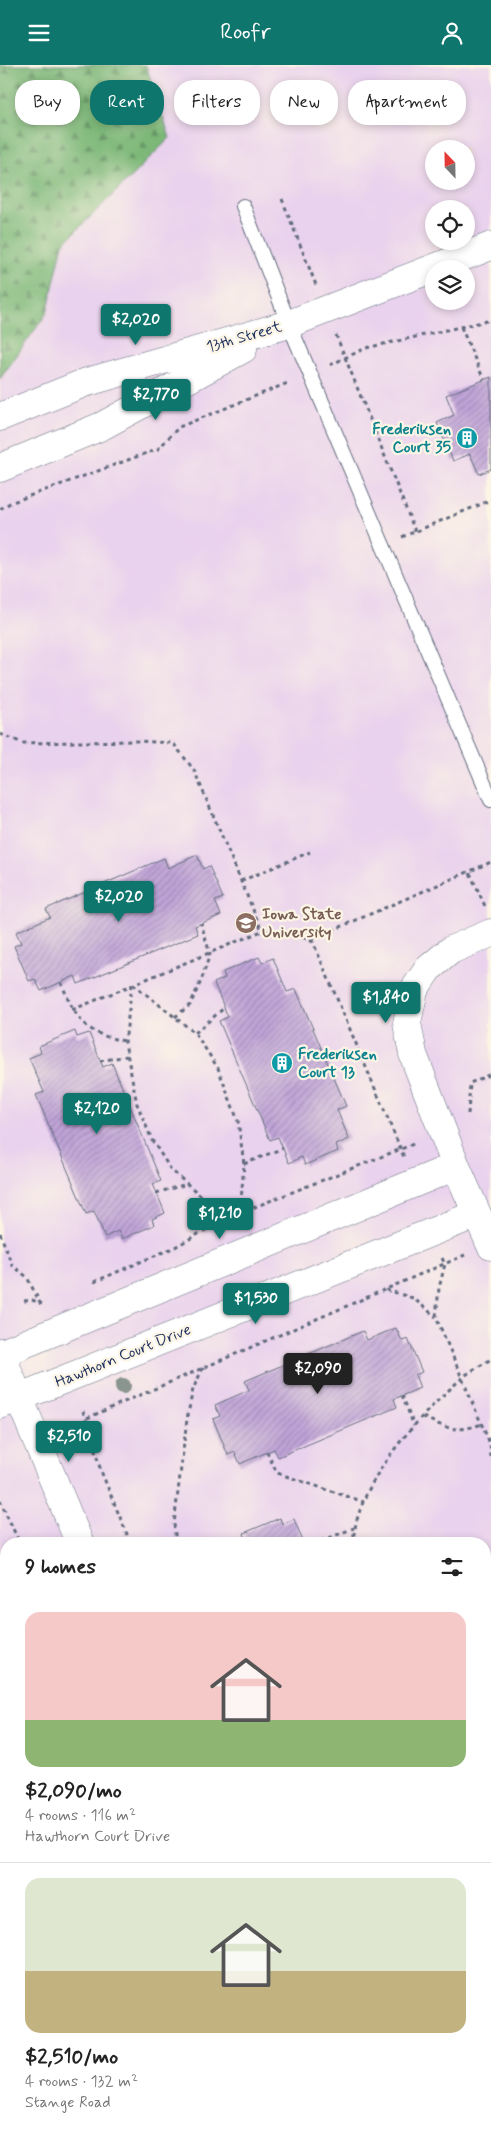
<!DOCTYPE html>
<meta charset="utf-8">
<style>
:root{--surface:#fff;--page:#f2f2f2;--text:#222;--muted:#767676;--line:#e0e0e0;--accent:#0f766e}
body{margin:0;font-family:Mynerve,sans-serif;background:var(--page);color:var(--text);height:100vh;display:flex;flex-direction:column;font-size:19px;white-space:nowrap}
*{box-sizing:border-box;margin:0}
p{font-size:16px;color:var(--muted)}
.icon{flex:none;width:28px;height:28px;fill:none;stroke:currentColor;stroke-width:2;stroke-linecap:round;stroke-linejoin:round}
.map{position:relative;flex:1;overflow:hidden}
.drawer{position:absolute;left:0px;top:1472px;width:491px;height:601px;display:flex;flex-direction:column;background:var(--surface);border-radius:20px 20px 0 0;box-shadow:0 2px 8px #0003}
.drawer>*{flex:none}
.top-card{position:absolute;left:15px;top:15px;width:461px;height:45px;display:flex;gap:10px}
.needle{width:32px;rotate:338deg}
.buttons{position:absolute;left:425px;top:75px;display:grid;gap:10px}
.buttons a{display:grid;place-items:center;width:50px;height:50px;border-radius:50%;background:var(--surface);box-shadow:0 2px 8px #0003;font-size:25px}
.price{position:absolute;translate:-50% -42px;padding:0 11px;border-radius:5px;background:var(--accent);color:#fff;font-size:16px;line-height:32px;filter:drop-shadow(0 1px 2px #0008)}
.price::after{content:'';position:absolute;left:50%;top:30px;width:15px;height:11px;margin-left:-8px;background:inherit;clip-path:polygon(0 0,100% 0,50% 100%)}
.price.selected{background:#222;color:#fff}
ul{padding:0;list-style:none}
li{display:grid;align-content:center;gap:10px;height:265px;padding:0 25px}
li+li{border-top:1px solid var(--line)}
li span{display:grid;place-items:center;height:155px;border-radius:15px;color:#555}
li>.icon{margin-inline-start:auto}
span .icon{width:90px;height:90px;fill:#fffc;stroke-width:1}
li b{font-size:21px}
h2{display:flex;justify-content:space-between;align-items:center;height:60px;padding:0 25px;font-size:21px}
.chip{padding:0 18px;border-radius:20px;background:var(--surface);box-shadow:0 2px 8px #0003;font-size:18px;line-height:45px}
.chip.selected{background:var(--accent);color:#fff}
header{display:flex;justify-content:space-between;align-items:center;height:65px;padding:0 25px;background:var(--accent);color:#fff;font-size:22px;font-weight:600}
.map>svg:first-child{display:block}
.built{fill:#e9d2ed;fill-rule:evenodd}
.railway{fill:#c9bfd7}
.forest{fill:url(#forest-firs);stroke:#4c746b}
.building{fill:url(#building-hatch)}
.lines{fill:none;stroke-linecap:round;stroke-linejoin:round}
.service-casing{stroke:#646c7f;stroke-width:16}
.minor-casing{stroke:#646c7f;stroke-width:29}
.secondary-casing{stroke:#646c7f;stroke-width:29}
.path{stroke:#646c7f;stroke-width:3;stroke-dasharray:4 4;stroke-linecap:butt}
.service{stroke:#fff;stroke-width:14}
.minor{stroke:#fff;stroke-width:28}
.secondary{stroke:#fff;stroke-width:28}
.rail{stroke:#1b2f5e;stroke-width:4}
.tree{fill:#8b958f}
.labels{text-anchor:middle;dominant-baseline:central;stroke-width:4.5;stroke-linejoin:round;paint-order:stroke}
.street-label{font-size:16px;fill:#1b2f5e;stroke:#fcf5e5}
.culture-label{font-size:16px;font-weight:bold;fill:#0d838f;stroke:#fcf5e5;text-anchor:end}
.education-label{font-size:16px;font-weight:bold;fill:#785e54;stroke:#fcf5e5;text-anchor:start}
</style>
<header><svg class="icon" aria-label="menu" viewBox="0 0 24 24"><path d="M4 6h16M4 12h16M4 18h16"/></svg>Roofr<svg class="icon" aria-label="person" viewBox="0 0 24 24"><circle cx="12" cy="8" r="4"/><path d="M4 21q1-7 8-7t8 7"/></svg></header>
<div class="map">
<svg width="491" height="2073" viewBox="0 0 491 2073">
<defs>
<pattern id="forest-firs" width="22" height="20" patternUnits="userSpaceOnUse" patternTransform="scale(1.25)"><rect width="22" height="20" fill="#7db878"/><path d="M5 1l3.5 6h-7zM16 11l3.5 6h-7z" fill="#669666"/></pattern>
<pattern id="building-hatch" width="6" height="6" patternUnits="userSpaceOnUse" patternTransform="scale(1.25)"><rect width="6" height="6" fill="#c0a4d8"/><path d="M-1 1l2-2M0 6l6-6M5 7l2-2" fill="none" stroke="#9b86b2"/></pattern>
</defs>
<rect width="100%" height="100%" fill="#fcf5e5"/>
<filter id="ink" filterUnits="userSpaceOnUse"><feTurbulence type="fractalNoise" baseFrequency=".02" numOctaves="2"/><feDisplacementMap in="SourceGraphic" scale="10" xChannelSelector="R" yChannelSelector="G"/><feConvolveMatrix kernelMatrix="1 2 1 2 8 2 1 2 1" color-interpolation-filters="sRGB"/></filter>
<filter id="wash" filterUnits="userSpaceOnUse"><feTurbulence type="fractalNoise" baseFrequency=".0096" numOctaves="4" result="noise"/><feDisplacementMap in="SourceGraphic" scale="20" xChannelSelector="R" yChannelSelector="G"/><feGaussianBlur stdDeviation="1.12" result="paint"/><feColorMatrix in="noise" values="0 0 0 0 0 0 0 0 0 0 0 0 0 0 0 0 0 1.4 0 .05"/><feComposite in="paint" operator="in"/></filter>
<g filter="url(#wash)">
<rect width="100%" height="100%" fill="#ecdebc"/>
<path class="built" d="M 0,0 L 491,0 L 491,2073 L 0,2073 ZM 434,84 L 466,84 L 466,116 L 434,116 ZM 434,144 L 466,144 L 466,176 L 434,176 ZM 434,204 L 466,204 L 466,236 L 434,236 ZM 6,1479 L 485,1479 L 485,2068 L 6,2068 Z"/>
<rect class="railway" x="485" y="2019" width="6" height="44"/>
<g class="forest">
<path d="M 0,0 L 146,0 L 170,73 L 63,179 L 47,248 L 0,314 Z"/>
<path d="M 491,1973 L 491,2019 L 485,2019 L 485,1974 Z"/>
</g>
<g id="blocks">
<g class="building">
<path d="M 491,312 L 491,404 L 479,409 L 470,389 L 453,396 L 437,358 L 454,350 L 446,330 Z"/>
<path d="M 197,790 L 203,804 L 209,801 L 223,833 L 215,836 L 221,850 L 195,861 L 198,869 L 78,919 L 75,911 L 41,926 L 35,914 L 29,916 L 14,881 L 21,878 L 16,867 L 50,852 L 46,844 L 164,793 L 168,803 Z"/>
<path d="M 259,892 L 262,898 L 273,893 L 287,927 L 296,924 L 346,1041 L 337,1045 L 349,1074 L 336,1080 L 338,1086 L 305,1100 L 302,1092 L 289,1098 L 278,1072 L 270,1075 L 219,956 L 228,952 L 214,918 L 225,913 L 223,907 Z"/>
<path d="M 75,966 L 77,972 L 89,968 L 103,1002 L 112,998 L 161,1116 L 153,1119 L 165,1148 L 152,1154 L 154,1160 L 122,1174 L 118,1166 L 105,1172 L 94,1146 L 86,1149 L 36,1030 L 44,1027 L 29,993 L 41,988 L 39,981 Z"/>
<path d="M 396,1263 L 402,1276 L 408,1274 L 422,1307 L 415,1310 L 420,1323 L 394,1334 L 397,1342 L 278,1392 L 274,1384 L 240,1399 L 235,1387 L 228,1390 L 213,1354 L 220,1351 L 215,1340 L 249,1325 L 245,1316 L 363,1266 L 367,1275 Z"/>
<path d="M 280,1453 L 282,1459 L 294,1454 L 304,1479 L 236,1479 L 246,1474 L 244,1468 Z"/>
<path d="M 491,1667 L 491,1740 L 490,1737 L 485,1739 L 485,1670 Z"/>
</g>
</g>
</g>
<g filter="url(#ink)">
<use href="#blocks" fill-opacity="0" stroke="#646c7f" stroke-width="1"/>
<g class="lines">
<g class="service-casing">
<path id="service" d="M 243,141 L 289,259 L 491,735"/>
</g>
<g class="minor-casing">
<g id="minor">
<path d="M 491,868 L 451,885 L 428,904 L 414,925 L 407,958 L 413,989 L 456,1101 L 491,1181"/>
<path d="M 0,1289 L 456,1101"/>
<path d="M 0,1340 L 477,1149"/>
</g>
</g>
<g class="secondary-casing">
<g id="secondary">
<path d="M 0,352 L 84,318 L 289,259 L 491,181"/>
<path d="M 0,403 L 102,361 L 243,284"/>
<path d="M 0,1287 L 80,1479"/>
<path d="M 323,2068 L 326,2073"/>
</g>
</g>
<g class="path">
<path d="M 282,134 L 316,220"/>
<path d="M 461,262 L 484,315"/>
<path d="M 336,270 L 415,466"/>
<path d="M 330,300 L 366,283 L 491,255"/>
<path d="M 0,444 L 10,438 L 158,384 L 179,362 L 290,317"/>
<path d="M 402,472 L 491,435"/>
<path d="M 0,669 L 23,678 L 136,676 L 173,678 L 194,705 L 262,866"/>
<path d="M 470,808 L 485,841"/>
<path d="M 241,816 L 310,787"/>
<path d="M 310,875 L 491,797"/>
<path d="M 61,917 C 76,954 84,969 125,976"/>
<path d="M 132,919 L 125,978 L 137,1039 L 152,1075 L 171,1105 L 227,1153"/>
<path d="M 133,919 L 195,968 L 218,1003 L 238,1056 L 244,1099 L 240,1148"/>
<path d="M 72,945 L 262,866 L 290,866 L 313,877 L 404,1092"/>
<path d="M 175,952 L 190,940 L 201,916 L 210,889 L 201,858"/>
<path d="M 195,968 L 224,943"/>
<path d="M 100,996 L 127,991"/>
<path d="M 468,1049 L 470,1018 L 491,1009"/>
<path d="M 244,1099 L 283,1083"/>
<path d="M 156,1128 L 187,1119"/>
<path d="M 0,1168 L 12,1200 L 27,1212 L 41,1240"/>
<path d="M 442,1193 L 445,1199 L 439,1223 L 436,1252 L 490,1379 L 491,1392"/>
<path d="M 94,1217 L 175,1182 L 227,1153 L 416,1078"/>
<path d="M 386,1225 L 413,1233 L 436,1252"/>
<path d="M 24,1236 L 32,1235 L 42,1239"/>
<path d="M 402,1330 L 414,1361"/>
<path d="M 83,1346 L 101,1406 L 131,1479"/>
<path d="M 423,1352 C 448,1364 455,1368 482,1359"/>
<path d="M 87,1353 L 465,1190"/>
<path d="M 267,1387 L 277,1408 L 364,1437"/>
<path d="M 0,1435 L 20,1479"/>
<path d="M 176,1479 L 174,1459 L 187,1354 L 193,1324 L 203,1303"/>
<path d="M 314,1479 L 354,1463"/>
<path d="M 353,1479 C 356,1417 418,1352 462,1313 C 470,1306 482,1300 491,1294"/>
<path d="M 485,1618 L 491,1615"/>
<path d="M 485,1620 L 491,1627"/>
<path d="M 485,1788 L 491,1785"/>
<path d="M 276,2068 L 279,2073"/>
<path d="M 357,2068 L 359,2073"/>
</g>
<use href="#service" class="service"/>
<use href="#minor" class="minor"/>
<use href="#secondary" class="secondary"/>
<g class="rail">
<path d="M 0,2015 L 6,2016"/>
<path d="M 485,2031 L 491,2031"/>
<path d="M 0,2034 L 6,2034"/>
<path d="M 485,2049 L 491,2049"/>
</g>
</g>
<circle class="tree" cx="123" cy="1321" r="8"/>
</g>
<defs>
<g id="building-disc" transform="scale(1.125)"><circle r="9.5" fill="#0f9aa8" stroke="#fcf5e5"/><path d="M-4-6H4V6H1V3H-1V6H-4ZM-2.5-4.3h1.7v1.8h-1.7ZM.8-4.3h1.7v1.8H.8ZM-2.5-1h1.7V.8h-1.7ZM.8-1h1.7V.8H.8Z" fill="#fff"/></g>
<g id="university-disc" transform="scale(1.125)"><circle r="9.5" fill="#8d6e63" stroke="#fcf5e5"/><path d="M0-5L7-2L0 1L-7-2ZM-4 1L0 2.5L4 1V4Q0 6-4 4Z" fill="#fff"/></g>
</defs>
<g fill-rule="evenodd">
<use href="#building-disc" x="467" y="373"/>
<use href="#university-disc" x="246" y="858"/>
<use href="#building-disc" x="282" y="998"/>
</g>
<g class="labels">
<g class="street-label">
<text transform="translate(244 272) rotate(-16)">13th Street</text>
<text transform="translate(123 1291) rotate(-22)">Hawthorn Court Drive</text>
</g>
<g class="culture-label">
<text x="451" y="364">Frederiksen<tspan x="451" dy="18">Court 35</tspan></text>
<text x="298" y="989" text-anchor="start">Frederiksen<tspan x="298" dy="18">Court 13</tspan></text>
</g>
<g class="education-label">
<text x="262" y="849">Iowa State<tspan x="262" dy="18">University</tspan></text>
</g>
</g>
</svg>
<div class="buttons">
<a><svg class="needle" viewBox="-14 -14 28 28"><path d="M0-13l5 13h-10z" fill="#e53935"/><path d="M0 13l5-13h-10z" fill="#767676"/></svg></a>
<a><svg class="icon" aria-label="locate" viewBox="0 0 24 24"><circle cx="12" cy="12" r="6"/><path d="M12 2v4M12 18v4M2 12h4M18 12h4"/></svg></a>
<a><svg class="icon" aria-label="layers" viewBox="0 0 24 24"><path d="M12 4l9 5-9 5-9-5zM3 14l9 5 9-5"/></svg></a>
</div>
<b class="price" style="left:136px;top:281px">$2,020</b>
<b class="price" style="left:156px;top:356px">$2,770</b>
<b class="price" style="left:119px;top:858px">$2,020</b>
<b class="price" style="left:386px;top:959px">$1,840</b>
<b class="price" style="left:97px;top:1070px">$2,120</b>
<b class="price" style="left:220px;top:1175px">$1,210</b>
<b class="price" style="left:256px;top:1260px">$1,530</b>
<b class="price selected" style="left:318px;top:1330px">$2,090</b>
<b class="price" style="left:69px;top:1398px">$2,510</b>
<div class="top-card">
<a class="chip">Buy</a>
<a class="chip selected">Rent</a>
<a class="chip">Filters</a>
<a class="chip">New</a>
<a class="chip">Apartment</a>
</div>
<section class="drawer">
<h2>9 homes<svg class="icon" aria-label="filters" viewBox="0 0 24 24"><path d="M4 7h16M4 17h16"/><circle cx="9" cy="7" r="2"/><circle cx="15" cy="17" r="2"/></svg></h2>
<ul>
<li><span style="background:linear-gradient(#f6c9c9 70%,#8fb573 0)"><svg class="icon" aria-label="home" viewBox="0 0 24 24"><path d="M3 11l9-7 9 7M6 9v11h12V9"/></svg></span><div><b>$2,090/mo</b><p>4 rooms · 116 m²</p><p>Hawthorn Court Drive</p></div></li>
<li><span style="background:linear-gradient(#dfe7d0 60%,#c2b280 0)"><svg class="icon" aria-label="home" viewBox="0 0 24 24"><path d="M3 11l9-7 9 7M6 9v11h12V9"/></svg></span><div><b>$2,510/mo</b><p>4 rooms · 132 m²</p><p>Stange Road</p></div></li>
</ul>
</section>
</div>
